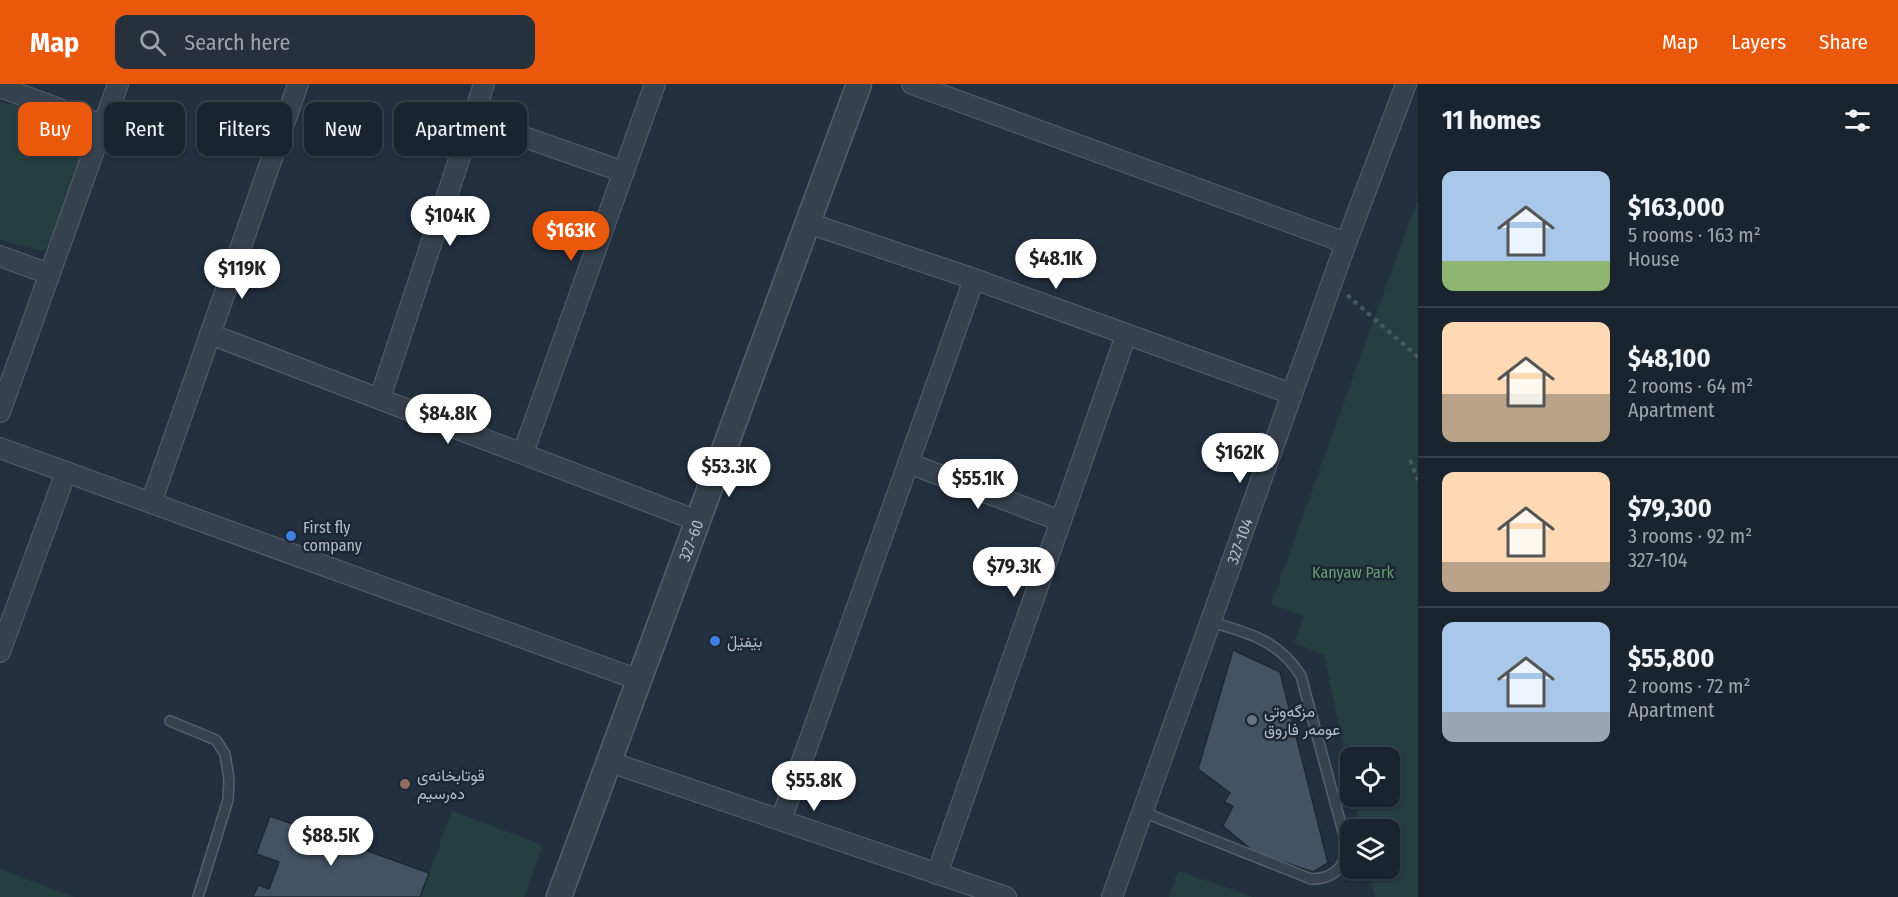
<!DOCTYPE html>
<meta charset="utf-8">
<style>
:root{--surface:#1a242f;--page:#27303b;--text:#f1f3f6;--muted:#9fa4aa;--line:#38414b;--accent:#ea580c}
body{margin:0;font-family:"Fira Sans Condensed",Vazirmatn,sans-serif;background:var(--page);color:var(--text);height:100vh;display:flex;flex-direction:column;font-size:22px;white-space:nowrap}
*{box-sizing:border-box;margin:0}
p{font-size:20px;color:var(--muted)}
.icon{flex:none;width:33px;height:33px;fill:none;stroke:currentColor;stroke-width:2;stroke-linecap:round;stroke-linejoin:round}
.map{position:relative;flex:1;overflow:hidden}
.drawer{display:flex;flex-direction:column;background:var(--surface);width:480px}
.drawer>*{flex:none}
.hud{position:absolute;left:18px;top:18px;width:570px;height:54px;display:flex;gap:12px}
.controls{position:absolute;left:1340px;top:663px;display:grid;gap:12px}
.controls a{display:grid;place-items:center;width:60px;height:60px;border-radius:12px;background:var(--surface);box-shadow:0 2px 4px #0004,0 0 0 2px var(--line);font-size:30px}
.price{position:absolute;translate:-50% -51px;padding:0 14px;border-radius:21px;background:#fff;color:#222;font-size:20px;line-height:39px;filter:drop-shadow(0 2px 3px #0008)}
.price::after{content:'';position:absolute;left:50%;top:36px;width:18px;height:14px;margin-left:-9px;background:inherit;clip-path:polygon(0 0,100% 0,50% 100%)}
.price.selected{background:var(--accent);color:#fff}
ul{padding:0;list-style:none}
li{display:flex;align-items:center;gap:18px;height:150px;padding:0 24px}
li+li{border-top:2px solid var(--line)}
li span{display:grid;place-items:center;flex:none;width:168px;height:120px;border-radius:12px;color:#555}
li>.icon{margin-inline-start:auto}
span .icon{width:72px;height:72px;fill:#fffc;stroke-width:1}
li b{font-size:26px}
h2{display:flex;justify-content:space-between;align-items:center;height:72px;padding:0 24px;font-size:26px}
.chip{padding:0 21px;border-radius:12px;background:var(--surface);box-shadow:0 2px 4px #0004,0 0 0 2px var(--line);font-size:21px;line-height:54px}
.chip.selected{background:var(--accent);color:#fff}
header{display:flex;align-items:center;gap:36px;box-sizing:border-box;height:84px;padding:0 30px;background:var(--accent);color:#fff}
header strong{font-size:28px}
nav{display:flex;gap:33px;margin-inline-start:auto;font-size:21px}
.search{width:420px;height:54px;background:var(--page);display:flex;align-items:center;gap:15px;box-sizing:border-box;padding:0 21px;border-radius:12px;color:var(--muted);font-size:22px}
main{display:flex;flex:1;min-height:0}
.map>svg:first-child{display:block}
.green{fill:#253e40}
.building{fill:#435364;stroke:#1e2936;stroke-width:1.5}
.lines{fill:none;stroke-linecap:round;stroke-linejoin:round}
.service-casing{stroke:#55606d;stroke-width:12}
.minor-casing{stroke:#55606d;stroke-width:22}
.tertiary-casing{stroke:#55606d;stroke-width:27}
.path{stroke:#435b5d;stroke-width:4;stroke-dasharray:4.5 4.5;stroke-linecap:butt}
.service{stroke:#37424f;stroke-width:9}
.minor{stroke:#37424f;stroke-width:20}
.tertiary{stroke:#37424f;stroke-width:24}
.shop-dot{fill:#3f7fe0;stroke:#1c2734;stroke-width:2}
.worship-dot{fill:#6b7280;stroke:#1c2734;stroke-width:2}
.education-dot{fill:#8d6e63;stroke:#1c2734;stroke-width:2}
.labels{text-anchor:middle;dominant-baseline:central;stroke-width:5;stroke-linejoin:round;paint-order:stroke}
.poi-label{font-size:16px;fill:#b3bdca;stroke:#1c2734;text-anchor:start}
.street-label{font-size:16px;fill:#b3bdca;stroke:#1c2734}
.park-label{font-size:16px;fill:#689d73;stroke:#1c2734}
</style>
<header>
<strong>Map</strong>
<div class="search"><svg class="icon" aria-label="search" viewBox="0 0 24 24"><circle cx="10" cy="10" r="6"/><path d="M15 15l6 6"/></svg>Search here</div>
<nav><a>Map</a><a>Layers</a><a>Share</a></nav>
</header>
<main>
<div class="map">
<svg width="1418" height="813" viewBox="0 0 1418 813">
<rect width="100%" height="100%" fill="#22303f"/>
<g class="green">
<path d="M 0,17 L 84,44 L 88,53 L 50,163 L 42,167 L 0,156 Z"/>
<path d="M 1418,114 L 1418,813 L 1375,813 L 1369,785 L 1389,784 L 1389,746 L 1361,745 L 1354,713 L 1389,712 L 1389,674 L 1350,674 L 1350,693 L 1324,571 L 1294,559 L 1304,532 L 1271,520 Z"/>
<path d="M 452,727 L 543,761 L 524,813 L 420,813 Z"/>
<path d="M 0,785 L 74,813 L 0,813 Z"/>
<path d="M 1178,787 L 1253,813 L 1169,813 Z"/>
</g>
<g class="building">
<path d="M 1233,566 L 1280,588 L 1328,779 L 1313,788 L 1254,768 L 1223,742 L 1233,722 L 1224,718 L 1230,709 L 1198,685 Z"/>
<path d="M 270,732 L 429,789 L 420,813 L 253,813 L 258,801 L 269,805 L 279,778 L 256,770 Z"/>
</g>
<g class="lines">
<g class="service-casing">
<g id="service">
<path d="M 170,637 L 216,656 L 225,670 L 229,695 L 228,716 L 198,813"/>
<path d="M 1143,728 L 1311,795 C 1336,795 1350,779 1345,755 L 1301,592 C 1279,557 1250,549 1211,538"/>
</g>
</g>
<g class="minor-casing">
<g id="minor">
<path d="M 912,0 L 1346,159"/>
<path d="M 0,3 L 103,41"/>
<path d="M 473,35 L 624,88"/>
<path d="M 808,139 L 974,195 L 1292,310"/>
<path d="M 0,172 L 49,190"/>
<path d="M 210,250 L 698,437"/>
<path d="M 380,314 L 484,0"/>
<path d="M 0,328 L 118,0"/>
<path d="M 0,364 L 639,596"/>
<path d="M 523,369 L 655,0"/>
<path d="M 908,379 L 1061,437"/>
<path d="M 151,419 L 298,0"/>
<path d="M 0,568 L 66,388"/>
<path d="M 610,678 L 1006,813"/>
<path d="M 781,736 L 974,195"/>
<path d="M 937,790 L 1126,251"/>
<path id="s1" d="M 1112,813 L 1346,159 L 1406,0"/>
</g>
</g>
<g class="tertiary-casing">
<g id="tertiary">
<path id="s2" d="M 559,813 L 859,0"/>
</g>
</g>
<g class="path">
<path d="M 1347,211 L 1418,273"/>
<path d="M 1410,376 L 1418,396"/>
</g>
<use href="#service" class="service"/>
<use href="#minor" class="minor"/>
<use href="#tertiary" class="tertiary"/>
</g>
<g class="shop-dot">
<circle cx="291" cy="452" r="6"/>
<circle cx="715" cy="557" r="6"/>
</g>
<circle class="worship-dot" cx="1252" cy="636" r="6"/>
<circle class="education-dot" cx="405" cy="700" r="6"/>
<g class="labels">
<g class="poi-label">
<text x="303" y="443">First fly<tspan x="303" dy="18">company</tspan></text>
<text x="727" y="557">بێفێڵ</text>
<text x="1264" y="627">مزگەوتی<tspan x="1264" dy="18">عومەر فاروق</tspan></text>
<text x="417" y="691">قوتابخانەی<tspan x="417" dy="18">دەرسیم</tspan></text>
</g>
<g class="street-label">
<text stroke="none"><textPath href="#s2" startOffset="380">327-60</textPath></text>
<text stroke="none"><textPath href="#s1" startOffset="378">327-104</textPath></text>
</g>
<g class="park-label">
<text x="1353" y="488">Kanyaw Park</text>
</g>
</g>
</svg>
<div class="controls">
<a><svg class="icon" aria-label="locate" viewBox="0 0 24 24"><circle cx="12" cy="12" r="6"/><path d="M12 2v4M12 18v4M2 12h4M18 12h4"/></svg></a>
<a><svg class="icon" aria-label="layers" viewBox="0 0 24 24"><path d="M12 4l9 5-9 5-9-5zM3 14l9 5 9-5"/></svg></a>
</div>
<b class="price" style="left:450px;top:163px">$104K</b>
<b class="price selected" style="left:571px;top:178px">$163K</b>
<b class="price" style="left:1056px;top:206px">$48.1K</b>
<b class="price" style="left:242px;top:216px">$119K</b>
<b class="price" style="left:448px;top:361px">$84.8K</b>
<b class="price" style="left:1240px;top:400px">$162K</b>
<b class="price" style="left:729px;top:414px">$53.3K</b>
<b class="price" style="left:978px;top:426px">$55.1K</b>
<b class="price" style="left:1014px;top:514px">$79.3K</b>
<b class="price" style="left:814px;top:728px">$55.8K</b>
<b class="price" style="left:331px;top:783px">$88.5K</b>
<div class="hud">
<a class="chip selected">Buy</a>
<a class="chip">Rent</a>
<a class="chip">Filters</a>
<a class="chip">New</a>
<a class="chip">Apartment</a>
</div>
</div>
<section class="drawer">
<h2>11 homes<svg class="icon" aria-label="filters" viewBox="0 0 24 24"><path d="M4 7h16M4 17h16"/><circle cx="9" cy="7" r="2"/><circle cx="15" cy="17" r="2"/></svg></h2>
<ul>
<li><span style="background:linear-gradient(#a9c7e8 75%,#8fb573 0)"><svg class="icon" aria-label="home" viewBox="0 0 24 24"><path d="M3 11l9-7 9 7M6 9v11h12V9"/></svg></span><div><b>$163,000</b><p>5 rooms · 163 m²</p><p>House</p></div></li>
<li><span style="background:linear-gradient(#ffd9b3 60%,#b9a48a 0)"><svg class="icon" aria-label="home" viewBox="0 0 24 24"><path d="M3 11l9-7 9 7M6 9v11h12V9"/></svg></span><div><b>$48,100</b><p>2 rooms · 64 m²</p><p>Apartment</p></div></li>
<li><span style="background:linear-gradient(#ffd9b3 75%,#b9a48a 0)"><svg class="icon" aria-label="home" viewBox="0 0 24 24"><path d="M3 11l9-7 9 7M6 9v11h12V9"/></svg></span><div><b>$79,300</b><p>3 rooms · 92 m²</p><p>327-104</p></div></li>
<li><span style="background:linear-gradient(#a9c7e8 75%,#9aa5b1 0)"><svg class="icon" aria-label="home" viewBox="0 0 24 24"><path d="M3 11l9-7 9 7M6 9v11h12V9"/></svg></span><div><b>$55,800</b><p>2 rooms · 72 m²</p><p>Apartment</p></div></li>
</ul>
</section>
</main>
